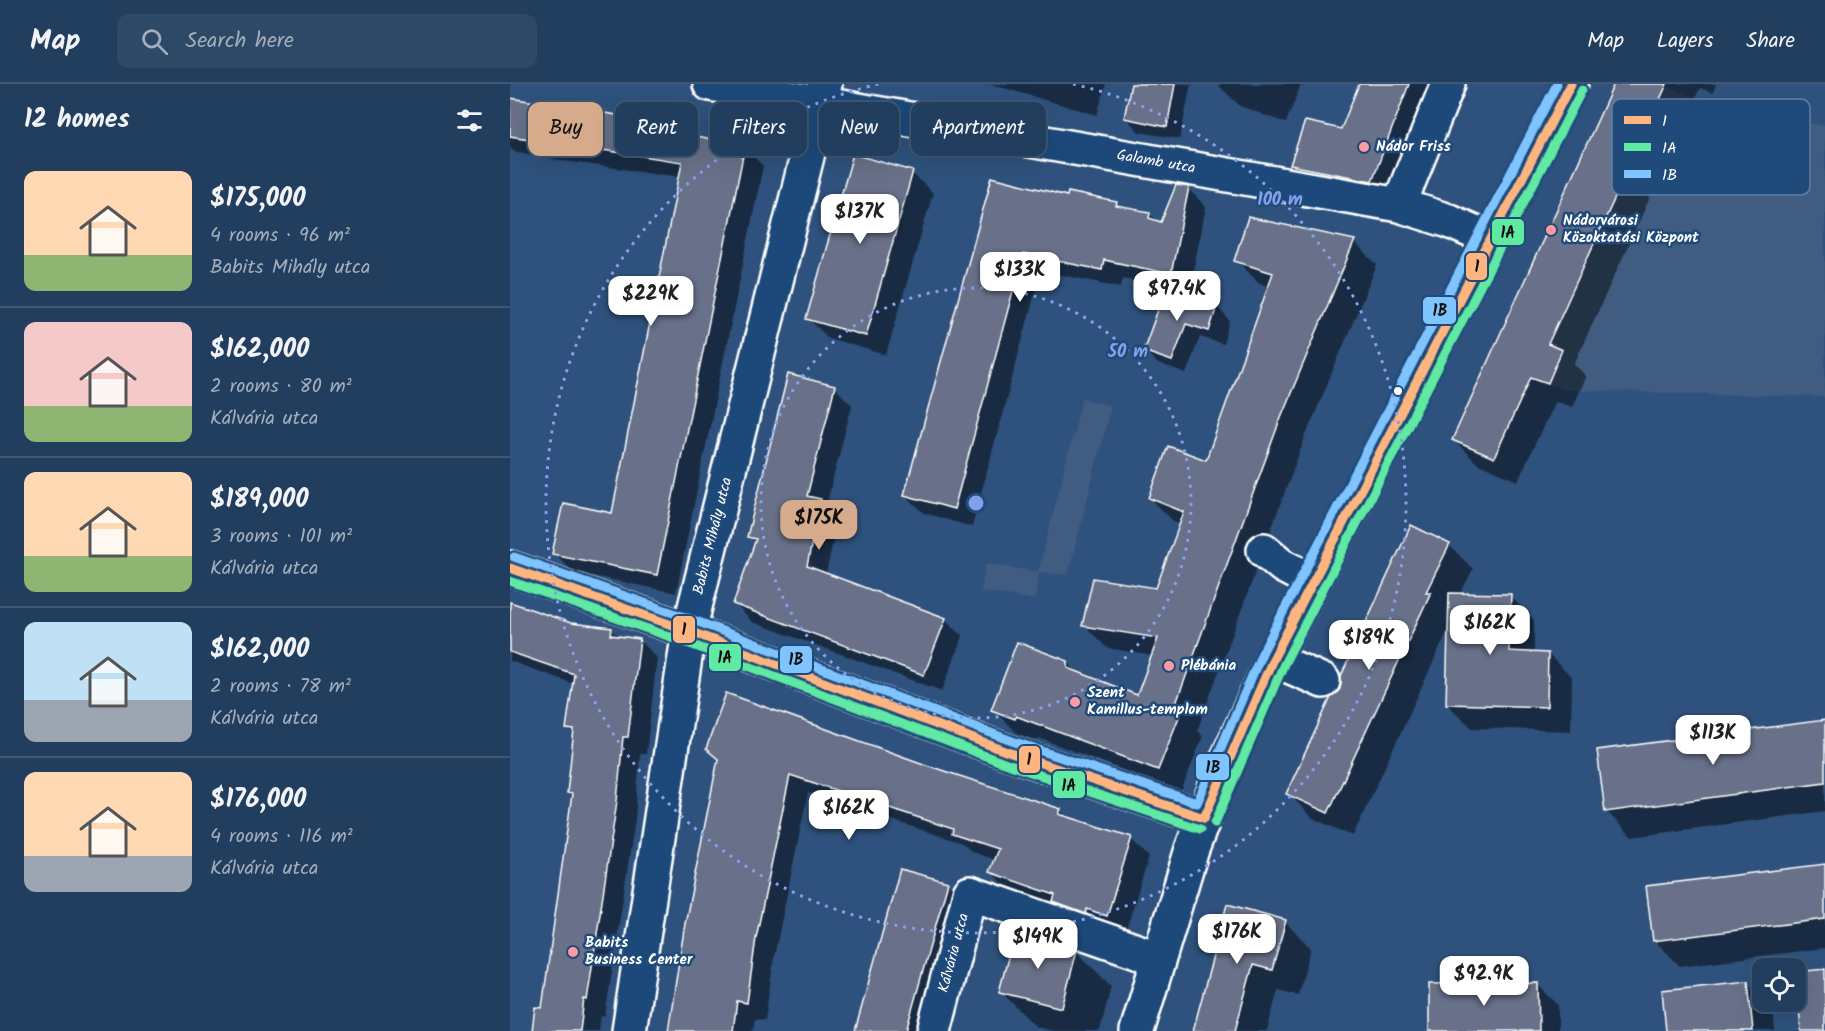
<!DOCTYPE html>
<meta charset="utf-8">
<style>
:root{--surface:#223e5e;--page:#2e4967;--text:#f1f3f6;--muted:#a2aebc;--line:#3f5773;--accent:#d6ab8b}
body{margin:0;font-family:Kalam,sans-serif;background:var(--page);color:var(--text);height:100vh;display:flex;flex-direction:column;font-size:22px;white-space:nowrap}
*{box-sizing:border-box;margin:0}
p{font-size:20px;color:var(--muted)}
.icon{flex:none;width:33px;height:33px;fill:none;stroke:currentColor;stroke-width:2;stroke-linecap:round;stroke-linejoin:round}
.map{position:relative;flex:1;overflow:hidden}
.side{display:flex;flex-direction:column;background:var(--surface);width:510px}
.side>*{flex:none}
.top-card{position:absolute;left:18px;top:18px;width:570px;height:54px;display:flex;gap:12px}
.controls{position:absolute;left:1242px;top:874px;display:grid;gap:12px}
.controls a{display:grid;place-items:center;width:54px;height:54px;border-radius:12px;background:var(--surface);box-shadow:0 6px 24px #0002,0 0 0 2px var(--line);font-size:30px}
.price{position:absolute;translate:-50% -51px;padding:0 14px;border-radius:12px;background:#fff;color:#222;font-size:20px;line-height:39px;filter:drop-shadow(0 2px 3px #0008)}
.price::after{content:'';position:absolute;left:50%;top:36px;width:18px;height:14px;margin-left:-9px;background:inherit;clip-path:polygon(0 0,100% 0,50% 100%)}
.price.active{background:var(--accent);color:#111}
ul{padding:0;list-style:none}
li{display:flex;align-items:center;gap:18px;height:150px;padding:0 24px}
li+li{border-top:2px solid var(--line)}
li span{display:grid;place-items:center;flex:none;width:168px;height:120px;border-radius:12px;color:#555}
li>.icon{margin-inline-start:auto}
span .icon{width:72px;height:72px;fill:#fffc;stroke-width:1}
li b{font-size:26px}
h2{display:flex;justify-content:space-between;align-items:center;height:72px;padding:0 24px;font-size:26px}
.chip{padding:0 21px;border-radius:12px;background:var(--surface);box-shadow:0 6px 24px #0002,0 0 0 2px var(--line);font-size:21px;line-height:54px}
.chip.active{background:var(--accent);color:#111}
header{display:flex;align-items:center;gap:36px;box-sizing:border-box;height:84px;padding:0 30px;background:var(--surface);border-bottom:2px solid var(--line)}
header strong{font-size:28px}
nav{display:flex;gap:33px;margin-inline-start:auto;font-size:21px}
.search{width:420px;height:54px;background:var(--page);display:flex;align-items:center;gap:15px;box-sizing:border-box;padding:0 21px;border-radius:12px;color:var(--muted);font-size:22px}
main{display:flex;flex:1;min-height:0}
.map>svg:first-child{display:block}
.built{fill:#3f5b81}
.shadow{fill:#0007}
.building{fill:#687189;stroke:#fff;stroke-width:1.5}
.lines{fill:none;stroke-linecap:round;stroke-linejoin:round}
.minor-casing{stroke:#fff;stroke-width:38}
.minor{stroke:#1f4a7a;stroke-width:33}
.bus-1-casing{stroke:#1f4a7a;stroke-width:14}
.bus-2-casing{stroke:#1f4a7a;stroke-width:14}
.bus-3-casing{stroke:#1f4a7a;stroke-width:14}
.bus-1{stroke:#ffb580;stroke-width:9}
.bus-2{stroke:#60e9a3;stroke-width:9}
.bus-3{stroke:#80c4ff;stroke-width:9}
.ring{fill:none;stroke:#839eea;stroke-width:3;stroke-dasharray:3 6}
.poi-dot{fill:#ff9aa2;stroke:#1f4a7a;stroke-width:2}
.bus-dot{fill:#fff;stroke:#1f4a7a;stroke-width:2}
.labels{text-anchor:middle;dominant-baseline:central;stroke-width:5;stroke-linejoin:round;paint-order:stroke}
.poi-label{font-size:15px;font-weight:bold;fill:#fff;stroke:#1f4a7a;text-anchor:start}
.street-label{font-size:15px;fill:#fff;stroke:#1f4a7a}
.key{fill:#1f4a7a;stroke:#6280a2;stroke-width:1.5}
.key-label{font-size:16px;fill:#fff}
.centre{fill:#839eea;stroke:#1f4a7a;stroke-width:3}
.ring-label{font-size:18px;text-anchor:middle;font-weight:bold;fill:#839eea;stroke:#1f4a7a;stroke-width:5;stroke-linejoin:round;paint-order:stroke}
.line-badge{stroke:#1f4a7a;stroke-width:2}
.pale-badge-label{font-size:16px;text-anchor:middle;font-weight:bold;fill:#111}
</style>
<header>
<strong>Map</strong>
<div class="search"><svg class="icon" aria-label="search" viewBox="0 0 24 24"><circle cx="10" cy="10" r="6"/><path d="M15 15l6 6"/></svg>Search here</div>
<nav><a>Map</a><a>Layers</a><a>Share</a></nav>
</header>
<main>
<section class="side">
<h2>12 homes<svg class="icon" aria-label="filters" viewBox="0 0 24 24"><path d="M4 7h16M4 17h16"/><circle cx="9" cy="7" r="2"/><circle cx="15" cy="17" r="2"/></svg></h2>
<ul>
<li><span style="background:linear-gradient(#ffd9b3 70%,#8fb573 0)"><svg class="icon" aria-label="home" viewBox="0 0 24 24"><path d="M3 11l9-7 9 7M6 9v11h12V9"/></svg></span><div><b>$175,000</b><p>4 rooms · 96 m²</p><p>Babits Mihály utca</p></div></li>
<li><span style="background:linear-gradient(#f6c9c9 70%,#8fb573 0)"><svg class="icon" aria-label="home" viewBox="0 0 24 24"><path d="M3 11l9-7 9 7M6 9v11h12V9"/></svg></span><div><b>$162,000</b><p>2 rooms · 80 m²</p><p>Kálvária utca</p></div></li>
<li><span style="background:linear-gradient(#ffd9b3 70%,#8fb573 0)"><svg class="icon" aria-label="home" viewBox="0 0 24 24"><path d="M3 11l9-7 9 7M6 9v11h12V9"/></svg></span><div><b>$189,000</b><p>3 rooms · 101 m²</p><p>Kálvária utca</p></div></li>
<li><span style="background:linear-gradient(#bfe0f5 65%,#9aa5b1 0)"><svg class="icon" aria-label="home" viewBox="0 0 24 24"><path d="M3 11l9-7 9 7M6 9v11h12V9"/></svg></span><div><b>$162,000</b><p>2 rooms · 78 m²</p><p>Kálvária utca</p></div></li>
<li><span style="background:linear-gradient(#ffd9b3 70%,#9aa5b1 0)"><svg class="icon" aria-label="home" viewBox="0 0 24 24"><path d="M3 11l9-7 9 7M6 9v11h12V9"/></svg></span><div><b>$176,000</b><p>4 rooms · 116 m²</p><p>Kálvária utca</p></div></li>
</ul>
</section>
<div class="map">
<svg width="1315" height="947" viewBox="0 0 1315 947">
<rect width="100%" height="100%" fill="#2e527d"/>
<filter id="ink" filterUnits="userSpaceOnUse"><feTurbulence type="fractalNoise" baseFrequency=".0167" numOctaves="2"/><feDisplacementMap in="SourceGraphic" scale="12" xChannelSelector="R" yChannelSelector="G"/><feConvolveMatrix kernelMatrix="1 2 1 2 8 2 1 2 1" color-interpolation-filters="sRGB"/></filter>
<g filter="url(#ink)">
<g class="built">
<path d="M 1104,0 L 1151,0 L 1233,32 L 1315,41 L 1315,313 L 1055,306 L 1021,293 L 984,374 L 942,356 Z"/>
<path d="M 572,314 L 601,322 L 558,491 L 529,488 L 525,516 L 471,507 L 476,479 L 528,488 Z"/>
</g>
<g class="shadow">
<path d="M 480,0 L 596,0 L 587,31 Z"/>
<path d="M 622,0 L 681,0 L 670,55 L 629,48 L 616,34 Z"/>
<path d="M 710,0 L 791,0 L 776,39 L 730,22 L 709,2 Z"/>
<path d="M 850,0 L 928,0 L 882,117 L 801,101 L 781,81 L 832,47 Z"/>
<path d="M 1105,0 L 1206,0 L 1203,9 L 1190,4 L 1064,280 L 1076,292 L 1062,323 L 1045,317 L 1008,397 L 968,380 L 943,356 Z"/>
<path d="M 0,16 L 137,37 L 148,48 L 234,63 L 253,82 L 166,509 L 63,488 L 44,469 L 103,431 L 171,93 L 53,77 L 3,67 L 0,64 Z"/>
<path d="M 402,89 L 423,109 L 376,271 L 318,254 L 298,234 Z"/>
<path d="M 483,95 L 558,114 L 606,120 L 610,124 L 639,130 L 652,140 L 678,104 L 696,123 L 679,208 L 613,194 L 611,203 L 531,187 L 462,443 L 414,429 L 395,411 Z"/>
<path d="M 739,135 L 844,158 L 867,181 L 794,356 L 687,647 L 693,652 L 671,708 L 529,654 L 528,657 L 506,649 L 483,625 L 557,578 L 569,590 L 628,613 L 643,572 L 597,564 L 574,541 L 647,506 L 671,440 L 663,437 L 640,414 L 696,378 L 760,203 L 749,199 L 726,176 Z"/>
<path d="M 657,206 L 707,223 L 720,237 L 713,260 L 690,253 L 676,290 L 648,280 L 635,267 Z"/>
<path d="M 279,292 L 325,304 L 342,321 L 316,422 L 328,434 L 316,490 L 435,535 L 453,552 L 432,607 L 242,538 L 225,520 L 246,459 L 239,452 Z"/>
<path d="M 939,461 L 963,485 L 950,511 L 1000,512 L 1024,536 L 1024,570 L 1038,570 L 1062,594 L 1061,647 L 962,644 L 937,620 L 939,544 L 843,752 L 802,734 L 778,709 L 831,606 Z"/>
<path d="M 0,519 L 61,540 L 101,545 L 109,553 L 130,556 L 147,574 L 136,670 L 130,670 L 125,735 L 95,933 L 91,932 L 89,947 L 23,947 L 33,926 L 63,714 L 58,709 L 65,651 L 58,644 L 64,600 L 0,577 Z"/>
<path d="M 1315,637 L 1315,727 L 1122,753 L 1096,727 L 1088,667 Z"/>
<path d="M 210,677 L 421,684 L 550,726 L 558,734 L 621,755 L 639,773 L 615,849 L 499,806 L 481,788 L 485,776 L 462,768 L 452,759 L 298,709 L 264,873 L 255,936 L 245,935 L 243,947 L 160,947 Z"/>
<path d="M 1315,781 L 1315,864 L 1170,882 L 1144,856 L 1137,803 Z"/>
<path d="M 437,799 L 472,834 L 441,947 L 347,947 Z"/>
<path d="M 775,838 L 801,864 L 788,911 L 768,906 L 757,947 L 684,947 Z"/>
<path d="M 566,867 L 601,902 L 590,947 L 543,947 L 526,943 L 491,908 Z"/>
<path d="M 1237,898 L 1252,914 L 1252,918 L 1257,918 L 1263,924 L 1265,947 L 1158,947 Z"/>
<path d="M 1028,901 L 1048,921 L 1048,947 L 921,947 Z"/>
</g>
<g class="building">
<path d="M 621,0 L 665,0 L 657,43 L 614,34 Z"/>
<path d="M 849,0 L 899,0 L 862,97 L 780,81 L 795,37 L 831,45 Z"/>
<path d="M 1104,0 L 1157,0 L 1038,260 L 1052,266 L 1038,299 L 1021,293 L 984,374 L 942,356 Z"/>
<path d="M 0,14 L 138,36 L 137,44 L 235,62 L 147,491 L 42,470 L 53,419 L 102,429 L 172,78 L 0,52 Z"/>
<path d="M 343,70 L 403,87 L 356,252 L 296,235 Z"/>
<path d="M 482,93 L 557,112 L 558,108 L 607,118 L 606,122 L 640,128 L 639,134 L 651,138 L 666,101 L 679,103 L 661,190 L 594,176 L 592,186 L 513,170 L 444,425 L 394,411 Z"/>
<path d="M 738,133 L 845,156 L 771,333 L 664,625 L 671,628 L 648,686 L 506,632 L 505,635 L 481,626 L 507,558 L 558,577 L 558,584 L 627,611 L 648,554 L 572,542 L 583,494 L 646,504 L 674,428 L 639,414 L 658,362 L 696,376 L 763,189 L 724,177 Z"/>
<path d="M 656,204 L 707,222 L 699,247 L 676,240 L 662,277 L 633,267 Z"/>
<path d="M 278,290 L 325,302 L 297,412 L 311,415 L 297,482 L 436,534 L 414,591 L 223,520 L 246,455 L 237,453 Z"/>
<path d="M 901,441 L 940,460 L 916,508 L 921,508 L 818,729 L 776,710 L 821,613 L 830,605 L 831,592 Z"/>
<path d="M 939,509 L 1001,510 L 999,567 L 1038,569 L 1037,623 L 936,620 Z"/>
<path d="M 0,518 L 61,539 L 102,544 L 101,551 L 130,555 L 118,653 L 113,653 L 107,717 L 77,916 L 74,915 L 70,947 L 22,947 L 25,923 L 32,924 L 62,710 L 57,709 L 64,646 L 56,645 L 64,590 L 0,568 Z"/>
<path d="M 216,609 L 422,683 L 551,725 L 549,730 L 622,753 L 597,832 L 577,825 L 576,830 L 543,818 L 545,811 L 479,788 L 488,765 L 442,750 L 443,745 L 280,691 L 246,854 L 237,919 L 227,917 L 223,947 L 158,947 L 175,840 L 208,675 L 196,665 Z"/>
<path d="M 1315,636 L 1315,698 L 1095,728 L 1087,666 Z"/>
<path d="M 1315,780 L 1315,835 L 1143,857 L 1136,802 Z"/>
<path d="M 390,785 L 438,798 L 396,947 L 345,947 Z"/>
<path d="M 717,820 L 776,836 L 762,886 L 743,881 L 725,947 L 683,947 Z"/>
<path d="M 505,847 L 567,866 L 552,924 L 489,908 Z"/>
<path d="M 1315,885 L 1315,947 L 1291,947 L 1286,888 Z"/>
<path d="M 1238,897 L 1243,947 L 1156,947 L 1152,906 Z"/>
<path d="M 1028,899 L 1029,947 L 919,947 L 919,900 Z"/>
</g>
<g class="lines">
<g class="minor-casing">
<g id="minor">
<path d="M 200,0 L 889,121 L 939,137 L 980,155"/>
<path d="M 889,121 L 938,0"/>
<path d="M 754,466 L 773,482 L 802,497"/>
<path d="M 0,484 L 179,547 L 498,668 L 694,734"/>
<path d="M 763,575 L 813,597"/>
<path d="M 119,947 L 179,547 L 315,0"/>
<path d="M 424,947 L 460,809 L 647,874"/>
<path d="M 627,947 L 682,765 L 711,689 L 763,575 L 1061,0"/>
</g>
</g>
<use href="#minor" class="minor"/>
<g class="bus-1-casing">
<g id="bus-1">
<path d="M 0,484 L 179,547 L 498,668 L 694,734"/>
<path d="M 694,734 L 763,575 L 1061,0"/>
</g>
</g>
<g class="bus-2-casing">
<g id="bus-2">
<path d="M 0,497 L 175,558 L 494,679 L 690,745"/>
<path d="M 705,739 L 774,580 L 1072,6"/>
</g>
</g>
<g class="bus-3-casing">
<path id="bus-3" d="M 4,473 L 183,536 L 502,657 L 687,719 L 752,569 L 1047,0"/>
</g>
<use href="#bus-1" class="bus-1"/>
<use href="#bus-2" class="bus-2"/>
<use href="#bus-3" class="bus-3"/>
</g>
</g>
<g class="ring">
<circle cx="466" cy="419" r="215"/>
<path d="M563 0A430 430 0 1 1 369 0"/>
</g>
<g class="poi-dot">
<circle cx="854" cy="63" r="6"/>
<circle cx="1041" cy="146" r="6"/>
<circle cx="659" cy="582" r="6"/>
<circle cx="565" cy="618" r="6"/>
<circle cx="63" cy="868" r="6"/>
</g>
<circle class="bus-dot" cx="888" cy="307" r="5"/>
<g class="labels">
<g class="poi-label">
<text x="866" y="63">Nádor Friss</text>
<text x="1053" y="137">Nádorvárosi<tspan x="1053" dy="17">Közoktatási Központ</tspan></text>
<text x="671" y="582">Plébánia</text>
<text x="577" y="609">Szent<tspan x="577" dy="17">Kamillus-templom</tspan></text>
<text x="75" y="859">Babits<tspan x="75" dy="17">Business Center</tspan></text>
</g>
<g class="street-label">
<text transform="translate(646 78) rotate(10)">Galamb utca</text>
<text transform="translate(203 452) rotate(-76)">Babits Mihály utca</text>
<text transform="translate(444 869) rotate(-75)">Kálvária utca</text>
</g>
</g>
<rect x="1102" y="15" width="198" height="96" rx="9" class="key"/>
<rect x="1114" y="32" width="27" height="8" fill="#ffb580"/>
<rect x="1114" y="59" width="27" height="8" fill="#60e9a3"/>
<rect x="1114" y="86" width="27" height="8" fill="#80c4ff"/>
<g class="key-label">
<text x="1152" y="42">1</text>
<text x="1152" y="69">1A</text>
<text x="1152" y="96">1B</text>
</g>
<circle cx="466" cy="419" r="9" class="centre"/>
<g class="ring-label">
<text x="770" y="121">100 m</text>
<text x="618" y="273">50 m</text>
</g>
<g class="line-badge">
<rect x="981" y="134" width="34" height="28" rx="6" fill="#60e9a3"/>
<rect x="955" y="168" width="23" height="29" rx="6" fill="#ffb580"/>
<rect x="912" y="212" width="35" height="29" rx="6" fill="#80c4ff"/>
<rect x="162" y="531" width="24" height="29" rx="6" fill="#ffb580"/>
<rect x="198" y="559" width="34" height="29" rx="6" fill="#60e9a3"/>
<rect x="269" y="561" width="34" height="29" rx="6" fill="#80c4ff"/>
<rect x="508" y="661" width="23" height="29" rx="6" fill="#ffb580"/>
<rect x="685" y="669" width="35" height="28" rx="6" fill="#80c4ff"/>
<rect x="542" y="686" width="34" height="29" rx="6" fill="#60e9a3"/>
</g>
<g class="pale-badge-label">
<text x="998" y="154">1A</text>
<text x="967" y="188">1</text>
<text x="930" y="232">1B</text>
<text x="174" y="551">1</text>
<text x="215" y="579">1A</text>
<text x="286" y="581">1B</text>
<text x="519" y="681">1</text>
<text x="703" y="689">1B</text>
<text x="559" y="707">1A</text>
</g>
</svg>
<div class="controls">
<a><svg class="icon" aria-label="locate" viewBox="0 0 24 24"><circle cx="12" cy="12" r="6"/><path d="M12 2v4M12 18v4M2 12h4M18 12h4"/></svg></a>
</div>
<b class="price" style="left:350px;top:161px">$137K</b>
<b class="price" style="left:510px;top:219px">$133K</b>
<b class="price" style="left:667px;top:238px">$97.4K</b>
<b class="price" style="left:141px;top:243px">$229K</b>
<b class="price active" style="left:309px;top:467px">$175K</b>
<b class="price" style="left:980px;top:572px">$162K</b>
<b class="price" style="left:859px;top:587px">$189K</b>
<b class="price" style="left:1203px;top:682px">$113K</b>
<b class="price" style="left:339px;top:757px">$162K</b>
<b class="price" style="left:727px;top:881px">$176K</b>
<b class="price" style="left:528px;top:886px">$149K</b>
<b class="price" style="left:974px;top:923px">$92.9K</b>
<div class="top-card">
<a class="chip active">Buy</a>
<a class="chip">Rent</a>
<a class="chip">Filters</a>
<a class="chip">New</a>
<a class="chip">Apartment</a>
</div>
</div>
</main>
